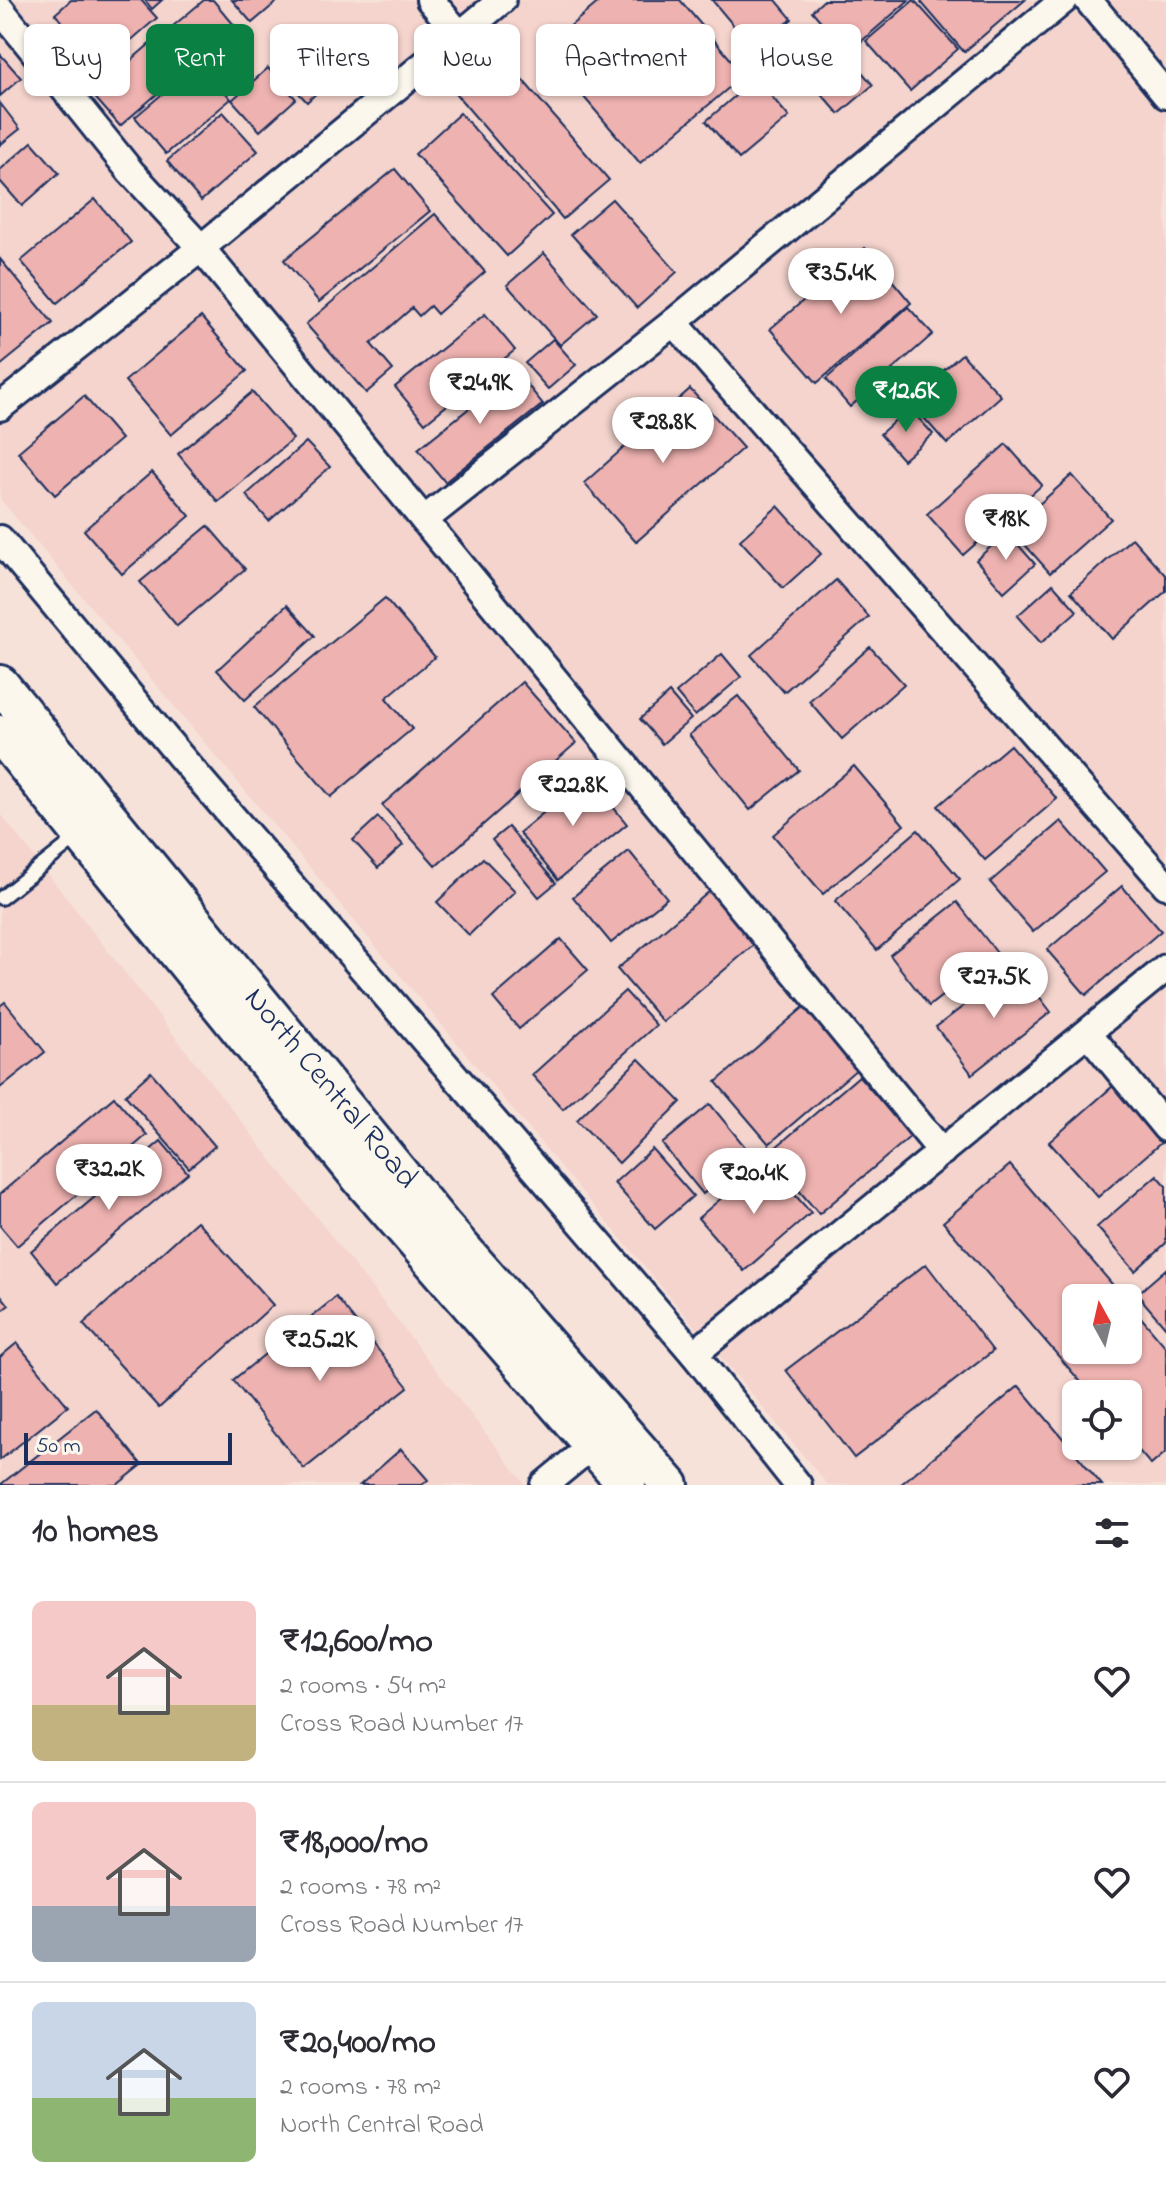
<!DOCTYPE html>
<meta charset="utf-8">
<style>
:root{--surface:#fff;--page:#f2f2f3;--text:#2b2b33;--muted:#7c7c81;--line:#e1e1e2;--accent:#0b8043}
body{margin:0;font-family:"Indie Flower",sans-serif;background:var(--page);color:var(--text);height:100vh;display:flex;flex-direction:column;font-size:30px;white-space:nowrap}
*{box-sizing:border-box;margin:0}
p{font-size:26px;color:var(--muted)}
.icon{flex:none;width:44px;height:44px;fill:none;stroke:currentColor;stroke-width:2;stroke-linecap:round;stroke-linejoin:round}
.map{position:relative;height:1485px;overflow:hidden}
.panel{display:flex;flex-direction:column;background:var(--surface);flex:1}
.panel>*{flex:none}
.hud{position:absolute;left:24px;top:24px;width:1118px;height:72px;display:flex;gap:16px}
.needle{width:52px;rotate:352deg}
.tools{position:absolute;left:1062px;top:1284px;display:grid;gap:16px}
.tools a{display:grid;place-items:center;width:80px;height:80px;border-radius:12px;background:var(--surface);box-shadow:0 2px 6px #0004;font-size:40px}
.scale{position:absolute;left:24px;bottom:20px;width:208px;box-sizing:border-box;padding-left:8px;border:4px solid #1b2f5e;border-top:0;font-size:22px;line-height:28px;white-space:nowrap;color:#1b2f5e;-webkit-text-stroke:6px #fbf7ec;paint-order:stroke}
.price{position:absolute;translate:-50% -68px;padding:0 18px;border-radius:28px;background:#fff;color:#222;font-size:26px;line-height:52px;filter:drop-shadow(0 2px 4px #0008)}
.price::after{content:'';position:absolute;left:50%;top:48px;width:24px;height:18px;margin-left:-12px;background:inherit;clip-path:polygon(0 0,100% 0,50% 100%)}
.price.active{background:var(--accent);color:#fff}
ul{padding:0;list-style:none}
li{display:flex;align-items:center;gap:24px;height:200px;padding:0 32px}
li+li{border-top:2px solid var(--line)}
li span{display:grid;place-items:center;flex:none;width:224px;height:160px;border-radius:12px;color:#555}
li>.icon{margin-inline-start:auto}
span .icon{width:96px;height:96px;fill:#fffc;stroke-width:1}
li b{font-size:34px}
h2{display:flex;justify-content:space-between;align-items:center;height:96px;padding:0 32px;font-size:34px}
.chip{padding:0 28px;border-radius:12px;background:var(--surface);box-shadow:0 2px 6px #0004;font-size:28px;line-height:72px}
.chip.active{background:var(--accent);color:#fff}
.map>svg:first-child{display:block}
.built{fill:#f4d4cd;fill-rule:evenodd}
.building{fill:#eeb2b0;stroke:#1b2f5e;stroke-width:2}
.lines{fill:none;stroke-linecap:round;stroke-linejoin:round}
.service-casing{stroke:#1b2f5e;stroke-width:18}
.minor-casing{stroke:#1b2f5e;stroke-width:32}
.secondary-casing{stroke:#1b2f5e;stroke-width:42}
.service{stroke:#fbf7ec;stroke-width:12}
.minor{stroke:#fbf7ec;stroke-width:26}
.secondary{stroke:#fbf7ec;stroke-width:36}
.labels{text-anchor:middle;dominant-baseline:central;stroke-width:7;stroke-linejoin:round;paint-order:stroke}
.street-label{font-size:32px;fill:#1b2f5e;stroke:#fbf7ec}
</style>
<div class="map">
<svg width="1166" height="1485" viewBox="0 0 1166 1485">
<rect width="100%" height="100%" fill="#f7e2da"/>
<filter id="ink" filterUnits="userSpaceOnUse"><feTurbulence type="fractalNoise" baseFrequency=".0125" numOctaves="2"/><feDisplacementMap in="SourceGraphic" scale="16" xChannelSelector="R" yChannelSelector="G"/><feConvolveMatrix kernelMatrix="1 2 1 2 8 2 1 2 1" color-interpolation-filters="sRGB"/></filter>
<g filter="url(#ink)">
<g class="built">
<path d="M 0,0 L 1166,0 L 1166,1485 L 828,1485 L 0,499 ZM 1076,1298 L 1128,1298 L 1128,1350 L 1076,1350 ZM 1076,1394 L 1128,1394 L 1128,1446 L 1076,1446 Z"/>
<path d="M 0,813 L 526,1485 L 0,1485 Z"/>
</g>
<g class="building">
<path d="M 71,0 L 141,0 L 157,18 L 101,66 L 55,14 Z"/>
<path d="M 145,0 L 162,0 L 152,9 Z"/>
<path d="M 204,0 L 213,0 L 240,32 L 204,62 L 173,26 Z"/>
<path d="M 232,0 L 279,0 L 252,23 Z"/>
<path d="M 601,0 L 680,0 L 744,75 L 640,163 L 543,49 Z"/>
<path d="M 712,0 L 776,0 L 792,19 L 754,50 Z"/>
<path d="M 824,0 L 909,0 L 848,53 L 812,11 Z"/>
<path d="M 914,0 L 958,49 L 910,91 L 866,41 Z"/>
<path d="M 923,0 L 1025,0 L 964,52 L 921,2 Z"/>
<path d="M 167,29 L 195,61 L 120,126 L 92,94 Z"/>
<path d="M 307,33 L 342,69 L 307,102 L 273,65 Z"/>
<path d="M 818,43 L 831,55 L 808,79 L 796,66 Z"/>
<path d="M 845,52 L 873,85 L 839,114 L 810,81 Z"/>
<path d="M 0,54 L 21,78 L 0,96 Z"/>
<path d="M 502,56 L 609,180 L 563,219 L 456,94 Z"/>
<path d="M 200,62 L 231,99 L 166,154 L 135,117 Z"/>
<path d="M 268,68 L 296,99 L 260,131 L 232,100 Z"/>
<path d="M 756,78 L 789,117 L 739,159 L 706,121 Z"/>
<path d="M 0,103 L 20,129 L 0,145 Z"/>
<path d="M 223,112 L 258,151 L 201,201 L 167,161 Z"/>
<path d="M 460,113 L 552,215 L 507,256 L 415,154 Z"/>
<path d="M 32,142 L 59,173 L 22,206 L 0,181 L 0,170 Z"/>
<path d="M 395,169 L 430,211 L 319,302 L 284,260 Z"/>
<path d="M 95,199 L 131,242 L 57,303 L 21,261 Z"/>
<path d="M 612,199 L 677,272 L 637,308 L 571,234 Z"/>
<path d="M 435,214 L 485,272 L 437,314 L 430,306 L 419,316 L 412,308 L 371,344 L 393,370 L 366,393 L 306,324 Z"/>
<path d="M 865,248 L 911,303 L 817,383 L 770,329 Z"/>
<path d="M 544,253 L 597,314 L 560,345 L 507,285 Z"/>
<path d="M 0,259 L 53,323 L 0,366 Z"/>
<path d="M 908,307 L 933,334 L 850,407 L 826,379 Z"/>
<path d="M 485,314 L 515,350 L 425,423 L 395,387 Z"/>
<path d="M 201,317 L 247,371 L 171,435 L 125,381 Z"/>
<path d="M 553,339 L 576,365 L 548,389 L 525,363 Z"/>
<path d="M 962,354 L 1001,396 L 947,444 L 909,401 Z"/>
<path d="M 516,371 L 543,404 L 445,482 L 418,449 Z"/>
<path d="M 690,389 L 743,448 L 636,542 L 584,483 Z"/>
<path d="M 252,392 L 293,439 L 218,502 L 178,454 Z"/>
<path d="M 84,396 L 121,439 L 55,495 L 18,452 Z"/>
<path d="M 909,408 L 933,434 L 903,460 L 880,434 Z"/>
<path d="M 306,442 L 330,467 L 269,521 L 246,495 Z"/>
<path d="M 1006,444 L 1042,485 L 963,555 L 927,514 Z"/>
<path d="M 152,472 L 190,516 L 122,574 L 84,530 Z"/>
<path d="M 1072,475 L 1111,519 L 1050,573 L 1011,529 Z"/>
<path d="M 778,506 L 821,554 L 783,588 L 740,540 Z"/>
<path d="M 208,526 L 245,569 L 177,626 L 140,582 Z"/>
<path d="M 1007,532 L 1035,564 L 1004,592 L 976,560 Z"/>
<path d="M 1132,538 L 1166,576 L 1166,591 L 1112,639 L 1071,592 Z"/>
<path d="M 836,580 L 869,617 L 784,692 L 751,655 Z"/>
<path d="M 1053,584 L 1077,611 L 1041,643 L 1017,616 Z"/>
<path d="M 385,598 L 435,657 L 386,698 L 412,729 L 331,797 L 254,707 Z"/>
<path d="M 287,605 L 315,636 L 245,700 L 217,670 Z"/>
<path d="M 870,647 L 904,684 L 842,739 L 809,701 Z"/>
<path d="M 722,654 L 741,677 L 695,716 L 676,693 Z"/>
<path d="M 522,682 L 576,743 L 436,866 L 382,805 Z"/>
<path d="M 669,693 L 691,719 L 662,744 L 640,719 Z"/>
<path d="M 738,696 L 799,770 L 750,810 L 689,735 Z"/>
<path d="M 1010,745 L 1057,799 L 985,860 L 938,806 Z"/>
<path d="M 854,766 L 904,825 L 823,894 L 773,835 Z"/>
<path d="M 588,776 L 627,824 L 558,880 L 519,833 Z"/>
<path d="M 378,817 L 403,845 L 378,868 L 353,840 Z"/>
<path d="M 1061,821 L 1105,872 L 1033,932 L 990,882 Z"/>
<path d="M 508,827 L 556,883 L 539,897 L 492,840 Z"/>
<path d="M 918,830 L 960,879 L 877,950 L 835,901 Z"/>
<path d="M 629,851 L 667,898 L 611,943 L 573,897 Z"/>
<path d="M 483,858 L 515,891 L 469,935 L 437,902 Z"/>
<path d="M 1122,886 L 1161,931 L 1086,995 L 1047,950 Z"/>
<path d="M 710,891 L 755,944 L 663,1022 L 617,969 Z"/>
<path d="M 957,902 L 997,953 L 929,1006 L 890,955 Z"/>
<path d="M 561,939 L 588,970 L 519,1029 L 493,998 Z"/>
<path d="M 1016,966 L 1051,1012 L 972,1074 L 936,1027 Z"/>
<path d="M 625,991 L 656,1025 L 563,1109 L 532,1075 Z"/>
<path d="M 5,1002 L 45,1052 L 0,1088 L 0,1006 Z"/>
<path d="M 804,1007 L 857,1069 L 769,1144 L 716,1082 Z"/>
<path d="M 639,1059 L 681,1102 L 619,1163 L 577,1120 Z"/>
<path d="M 151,1072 L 215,1146 L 189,1168 L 125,1095 Z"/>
<path d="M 859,1076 L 911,1136 L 819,1214 L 768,1154 Z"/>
<path d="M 1113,1086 L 1162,1142 L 1098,1197 L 1049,1142 Z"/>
<path d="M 114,1097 L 147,1135 L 17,1246 L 0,1226 L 0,1194 Z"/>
<path d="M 710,1104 L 751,1154 L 703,1194 L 662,1144 Z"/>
<path d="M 161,1141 L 188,1173 L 57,1283 L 31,1251 Z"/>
<path d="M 652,1149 L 693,1196 L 655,1229 L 614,1183 Z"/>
<path d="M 765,1161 L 811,1213 L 744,1271 L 698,1218 Z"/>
<path d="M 1010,1165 L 1124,1298 L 1076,1298 L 1076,1350 L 1128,1350 L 1128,1302 L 1166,1347 L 1166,1452 L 1151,1465 L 1128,1438 L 1128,1394 L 1091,1394 L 943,1222 Z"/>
<path d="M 1157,1175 L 1166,1185 L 1166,1243 L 1135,1271 L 1097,1227 Z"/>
<path d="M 197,1221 L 273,1305 L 159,1408 L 83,1324 Z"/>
<path d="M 926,1264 L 993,1351 L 854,1458 L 786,1370 Z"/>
<path d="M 1166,1269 L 1166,1328 L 1137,1294 Z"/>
<path d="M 0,1294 L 9,1305 L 0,1312 Z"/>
<path d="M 336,1297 L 408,1387 L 304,1469 L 233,1380 Z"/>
<path d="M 17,1343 L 68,1406 L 0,1460 L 0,1357 Z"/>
<path d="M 1019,1386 L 1102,1485 L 900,1485 Z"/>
<path d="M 96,1409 L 142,1465 L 117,1485 L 0,1485 Z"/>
<path d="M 401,1449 L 428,1480 L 422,1485 L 360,1485 Z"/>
</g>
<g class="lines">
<g class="service-casing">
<path id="service" d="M 1,898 L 79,836"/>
</g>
<g class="minor-casing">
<g id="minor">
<path d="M 430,0 L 460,35 L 201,248 L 942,1152"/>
<path d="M 1088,0 L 1166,95"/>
<path d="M 0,9 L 131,172 L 201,248 L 0,407"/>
<path d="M 460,35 L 502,0"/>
<path d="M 674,322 L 1166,885"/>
<path d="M 424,520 L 674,322 L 1064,0"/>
<path d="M 0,539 L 180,756 L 694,1354 L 798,1485"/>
<path d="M 1088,1033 L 1166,1128"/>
<path d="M 694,1354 L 1166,968"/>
<path d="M 544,1485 L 606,1434"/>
</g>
</g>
<g class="secondary-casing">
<g id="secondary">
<path d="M 0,684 L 442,1225 L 670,1485"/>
<path d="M 0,734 L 364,1183 L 627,1485"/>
</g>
</g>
<use href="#service" class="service"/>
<use href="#minor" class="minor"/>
<use href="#secondary" class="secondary"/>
</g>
</g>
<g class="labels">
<g class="street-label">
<text transform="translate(330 1089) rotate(50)">North Central Road</text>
</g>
</g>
</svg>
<div class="tools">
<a><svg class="needle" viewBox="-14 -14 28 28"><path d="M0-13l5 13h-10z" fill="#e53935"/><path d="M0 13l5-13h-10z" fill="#7c7c81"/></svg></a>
<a><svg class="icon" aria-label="locate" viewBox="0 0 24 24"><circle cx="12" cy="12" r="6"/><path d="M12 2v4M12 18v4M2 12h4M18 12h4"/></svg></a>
</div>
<div class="scale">50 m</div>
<b class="price" style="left:841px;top:316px">₹35.4K</b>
<b class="price" style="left:480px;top:426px">₹24.9K</b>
<b class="price active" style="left:906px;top:434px">₹12.6K</b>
<b class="price" style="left:663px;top:465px">₹28.8K</b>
<b class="price" style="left:1006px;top:562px">₹18K</b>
<b class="price" style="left:573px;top:828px">₹22.8K</b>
<b class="price" style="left:994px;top:1020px">₹27.5K</b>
<b class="price" style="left:109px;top:1212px">₹32.2K</b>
<b class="price" style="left:754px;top:1216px">₹20.4K</b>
<b class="price" style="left:320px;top:1383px">₹25.2K</b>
<div class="hud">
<a class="chip">Buy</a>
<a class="chip active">Rent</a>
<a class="chip">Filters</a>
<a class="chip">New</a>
<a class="chip">Apartment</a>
<a class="chip">House</a>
</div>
</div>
<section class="panel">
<h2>10 homes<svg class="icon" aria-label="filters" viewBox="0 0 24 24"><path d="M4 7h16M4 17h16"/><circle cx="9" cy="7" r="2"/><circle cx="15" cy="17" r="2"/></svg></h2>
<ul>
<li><span style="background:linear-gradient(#f6c9c9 65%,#c2b280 0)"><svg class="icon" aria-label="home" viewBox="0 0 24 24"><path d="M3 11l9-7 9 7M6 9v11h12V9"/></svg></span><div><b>₹12,600/mo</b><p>2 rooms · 54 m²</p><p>Cross Road Number 17</p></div><svg class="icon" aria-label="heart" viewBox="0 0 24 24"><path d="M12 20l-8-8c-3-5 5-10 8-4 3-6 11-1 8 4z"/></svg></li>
<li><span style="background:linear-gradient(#f6c9c9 65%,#9aa5b1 0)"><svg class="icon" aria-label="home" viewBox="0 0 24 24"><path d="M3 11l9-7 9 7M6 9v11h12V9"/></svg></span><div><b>₹18,000/mo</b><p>2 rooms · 78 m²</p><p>Cross Road Number 17</p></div><svg class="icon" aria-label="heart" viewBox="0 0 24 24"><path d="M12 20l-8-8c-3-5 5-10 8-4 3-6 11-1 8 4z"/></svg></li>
<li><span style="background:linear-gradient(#c9d6e8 60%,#8fb573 0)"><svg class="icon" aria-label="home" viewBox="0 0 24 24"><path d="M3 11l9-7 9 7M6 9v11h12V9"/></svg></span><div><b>₹20,400/mo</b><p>2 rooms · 78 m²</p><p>North Central Road</p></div><svg class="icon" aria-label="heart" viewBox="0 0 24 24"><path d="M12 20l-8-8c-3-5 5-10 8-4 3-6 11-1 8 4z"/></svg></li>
</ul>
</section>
